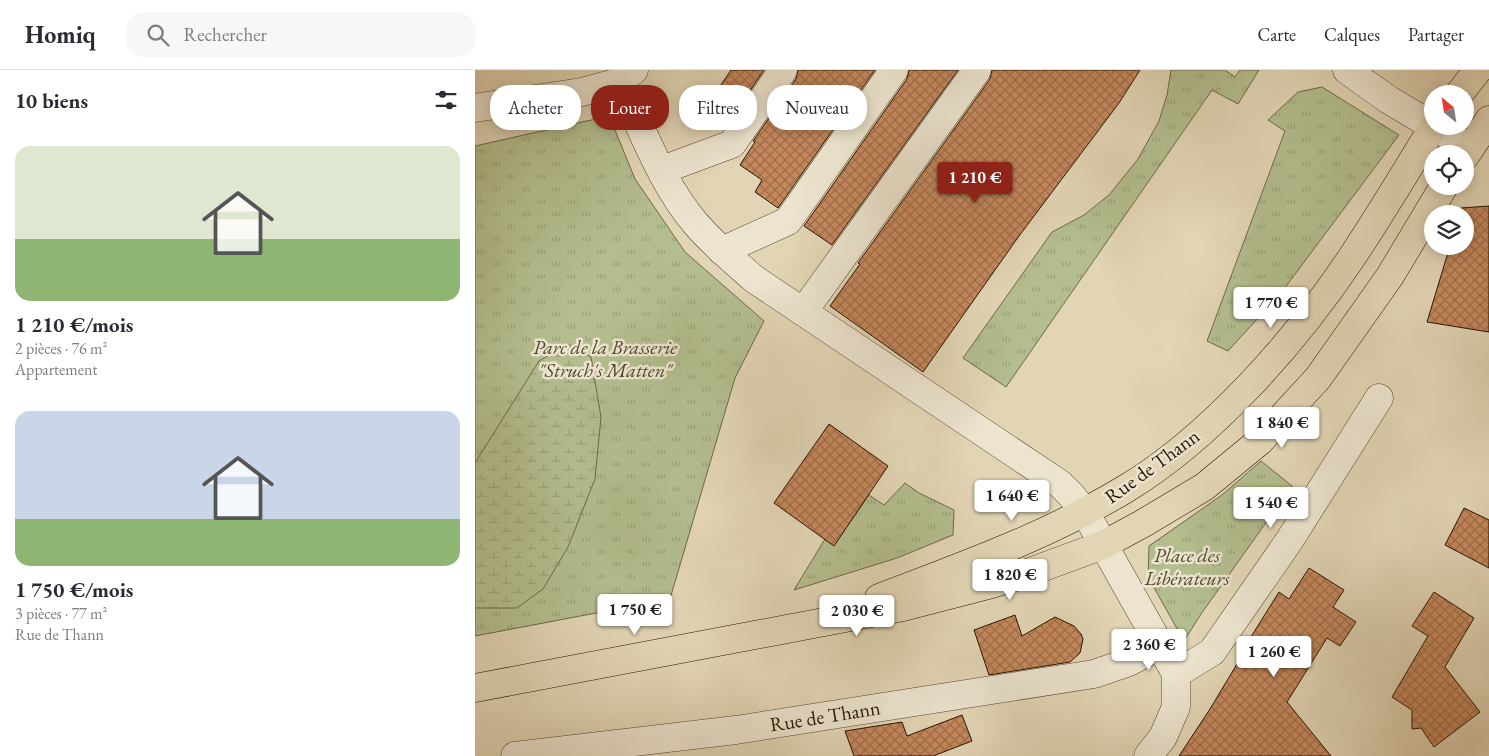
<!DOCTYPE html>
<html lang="fr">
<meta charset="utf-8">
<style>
:root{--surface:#fff;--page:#f7f7f7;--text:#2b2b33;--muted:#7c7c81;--line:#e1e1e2;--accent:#8f2418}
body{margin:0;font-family:"EB Garamond",serif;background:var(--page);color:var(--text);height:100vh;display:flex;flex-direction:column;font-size:19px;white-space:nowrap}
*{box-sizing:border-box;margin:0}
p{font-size:16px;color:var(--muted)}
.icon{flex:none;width:28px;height:28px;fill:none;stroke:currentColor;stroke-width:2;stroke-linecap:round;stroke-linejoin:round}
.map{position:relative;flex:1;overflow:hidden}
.panel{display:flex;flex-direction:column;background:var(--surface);width:475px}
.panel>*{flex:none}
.hud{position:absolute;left:15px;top:15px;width:475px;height:45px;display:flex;gap:10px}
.needle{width:32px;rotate:330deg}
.buttons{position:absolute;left:949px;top:15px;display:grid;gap:10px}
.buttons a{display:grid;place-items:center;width:50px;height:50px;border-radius:50%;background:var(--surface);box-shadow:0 2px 12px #0003;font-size:25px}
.price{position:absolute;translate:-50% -42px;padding:0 11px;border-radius:5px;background:#fff;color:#222;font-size:16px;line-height:32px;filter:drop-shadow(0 1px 2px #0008)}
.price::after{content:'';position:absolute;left:50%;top:30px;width:15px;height:11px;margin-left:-8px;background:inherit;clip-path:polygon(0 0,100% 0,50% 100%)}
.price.selected{background:var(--accent);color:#fff}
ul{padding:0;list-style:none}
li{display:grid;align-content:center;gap:10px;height:265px;padding:0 15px}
li span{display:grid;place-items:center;height:155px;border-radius:15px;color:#555}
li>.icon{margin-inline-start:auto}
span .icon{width:90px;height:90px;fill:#fffc;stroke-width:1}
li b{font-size:21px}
h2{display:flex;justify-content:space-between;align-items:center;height:60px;padding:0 15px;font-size:21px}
.pill{padding:0 18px;border-radius:20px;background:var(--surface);box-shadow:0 2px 12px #0003;font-size:18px;line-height:45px}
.pill.selected{background:var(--accent);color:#fff}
header{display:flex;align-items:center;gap:30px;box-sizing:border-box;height:70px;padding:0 25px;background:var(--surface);border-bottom:1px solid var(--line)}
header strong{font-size:24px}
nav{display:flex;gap:28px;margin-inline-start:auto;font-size:18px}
.search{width:350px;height:45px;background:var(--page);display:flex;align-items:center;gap:12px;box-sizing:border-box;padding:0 18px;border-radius:20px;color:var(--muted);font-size:19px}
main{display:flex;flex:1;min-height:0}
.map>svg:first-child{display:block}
.grass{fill:url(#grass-tufts);stroke:#6d6847}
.wetland{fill:url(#wetland-marsh);stroke:#6d6847}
.building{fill:url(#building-cross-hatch);stroke:#271400}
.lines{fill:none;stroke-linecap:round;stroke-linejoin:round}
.minor-casing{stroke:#56442d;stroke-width:29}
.major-casing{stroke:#271400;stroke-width:29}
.minor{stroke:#ece4cf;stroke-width:28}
.major{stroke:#e2d5b5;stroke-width:28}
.labels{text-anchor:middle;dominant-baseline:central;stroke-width:5;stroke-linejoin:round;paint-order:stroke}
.park-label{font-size:20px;font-style:italic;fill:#51472b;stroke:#ece4cf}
.street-label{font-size:20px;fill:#271400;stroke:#ece4cf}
</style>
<header>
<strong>Homiq</strong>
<div class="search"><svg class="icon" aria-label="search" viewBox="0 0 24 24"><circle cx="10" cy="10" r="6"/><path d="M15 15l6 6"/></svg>Rechercher</div>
<nav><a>Carte</a><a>Calques</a><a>Partager</a></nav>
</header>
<main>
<section class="panel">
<h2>10 biens<svg class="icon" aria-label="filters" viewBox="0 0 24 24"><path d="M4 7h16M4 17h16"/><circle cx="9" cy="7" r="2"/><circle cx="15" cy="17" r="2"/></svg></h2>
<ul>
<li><span style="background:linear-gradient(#dfe7d0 60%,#8fb573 0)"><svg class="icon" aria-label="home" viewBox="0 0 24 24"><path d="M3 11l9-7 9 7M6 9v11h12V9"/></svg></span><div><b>1 210 €/mois</b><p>2 pièces · 76 m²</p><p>Appartement</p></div></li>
<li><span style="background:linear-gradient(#c9d6e8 70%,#8fb573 0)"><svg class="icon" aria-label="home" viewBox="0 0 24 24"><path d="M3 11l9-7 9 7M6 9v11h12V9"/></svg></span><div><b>1 750 €/mois</b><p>3 pièces · 77 m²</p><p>Rue de Thann</p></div></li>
</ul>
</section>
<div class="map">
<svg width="1014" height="686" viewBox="0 0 1014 686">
<defs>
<pattern id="grass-tufts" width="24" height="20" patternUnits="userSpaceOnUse" patternTransform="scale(1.25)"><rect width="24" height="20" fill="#b3bd8e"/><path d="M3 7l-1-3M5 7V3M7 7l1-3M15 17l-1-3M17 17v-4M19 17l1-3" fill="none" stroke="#9aa279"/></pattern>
<pattern id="wetland-marsh" width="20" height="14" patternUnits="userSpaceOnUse" patternTransform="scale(1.25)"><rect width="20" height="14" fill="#b3bd8e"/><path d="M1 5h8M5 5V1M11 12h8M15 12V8" fill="none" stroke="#9aa279"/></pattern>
<pattern id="building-cross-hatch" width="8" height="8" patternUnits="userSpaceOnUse" patternTransform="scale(1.25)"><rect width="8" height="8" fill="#c5885d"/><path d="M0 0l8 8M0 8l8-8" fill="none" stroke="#a06e4a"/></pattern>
</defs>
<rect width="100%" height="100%" fill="#e2d5b5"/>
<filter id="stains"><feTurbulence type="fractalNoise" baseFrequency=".004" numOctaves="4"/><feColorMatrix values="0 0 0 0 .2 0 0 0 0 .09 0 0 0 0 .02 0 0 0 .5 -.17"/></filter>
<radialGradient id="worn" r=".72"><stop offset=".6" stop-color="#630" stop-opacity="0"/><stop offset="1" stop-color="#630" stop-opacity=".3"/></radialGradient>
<g class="grass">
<path d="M 696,0 L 750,0 L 760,7 L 765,0 L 784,0 L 763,34 L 737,20 L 531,317 L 488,288 L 577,162 L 609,145 L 634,125 L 663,89 L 684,51 L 692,25 Z"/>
<path d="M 847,17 L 924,65 L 806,223 L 753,281 L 732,271 L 810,61 L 793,50 L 823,22 Z"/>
<path d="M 125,48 L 140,60 L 160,109 L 210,182 L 289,251 L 260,308 L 195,529 L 0,566 L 0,76 Z"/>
<path d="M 786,391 L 817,416 L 726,544 L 709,571 L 673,507 L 674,476 L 747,425 Z"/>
<path d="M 430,413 L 444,423 L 479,440 L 478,465 L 422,488 L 319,520 L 350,469 L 359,475 L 394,425 L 409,435 Z"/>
</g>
<path class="wetland" d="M 93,274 L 116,287 L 126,347 L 120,409 L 93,477 L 68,519 L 42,538 L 0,538 L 0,393 L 64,291 Z"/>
<g class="building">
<path d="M 256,0 L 289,0 L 253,53 L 231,37 Z"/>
<path d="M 323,0 L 400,0 L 303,138 L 280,122 L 287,110 L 265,95 L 280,72 L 278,71 L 321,9 Z"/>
<path d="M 434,0 L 483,0 L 357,175 L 329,156 L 432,9 Z"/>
<path d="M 517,0 L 665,0 L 644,33 L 544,166 L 448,302 L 355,236 L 385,194 L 383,193 L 515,9 Z"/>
<path d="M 1014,136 L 1014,262 L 952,252 L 975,176 L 990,176 L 990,144 L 985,144 L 986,138 Z"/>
<path d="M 354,354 L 413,396 L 359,476 L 299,433 Z"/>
<path d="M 989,438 L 1014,450 L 1014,498 L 970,475 Z"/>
<path d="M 834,498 L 869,520 L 858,537 L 881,552 L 865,576 L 852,568 L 812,632 L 856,686 L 704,686 L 735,639 L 771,579 L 769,578 L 804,522 L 814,529 Z"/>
<path d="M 959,522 L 999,548 L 970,597 L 1005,642 L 959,677 L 946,658 L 937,659 L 937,640 L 917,627 L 953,566 L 937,556 Z"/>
<path d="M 540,545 L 547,566 L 580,547 L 599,556 L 606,564 L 608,569 L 605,583 L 595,592 L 514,605 L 499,560 Z"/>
<path d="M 487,645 L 497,671 L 458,686 L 379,686 L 370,661 L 427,652 L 432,666 Z"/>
</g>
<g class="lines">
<g class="minor-casing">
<g id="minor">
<path d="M 872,0 L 914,30 L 995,78"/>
<path d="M 144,12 C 168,60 186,113 221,154 C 238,174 259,191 279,209 L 585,414 L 596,425 L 610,442 L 701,604 L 701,637 L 688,667 L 673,686"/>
<path d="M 0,38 L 107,22 L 144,12 L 159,0"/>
<path d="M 187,100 L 257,74 L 308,0"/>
<path d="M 247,181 L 313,151 L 419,0"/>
<path d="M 328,242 L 502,0"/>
<path d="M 701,604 L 737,582 L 814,471 L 904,328"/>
<path d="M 40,686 L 261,660 L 619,604 L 654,592 L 684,576"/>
</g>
</g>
<g class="major-casing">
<g id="major">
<path d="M 984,24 L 1003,0"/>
<path d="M 990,86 L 1014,50"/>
<path d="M 404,528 C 488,496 575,465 652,418 C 736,367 820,272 875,190 C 904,147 931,101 959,56"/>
<path d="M 0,618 L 428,537 L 517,514 L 552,503 L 628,475 L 667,454 L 729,417 L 785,371 L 843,308 L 915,206 L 969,116"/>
</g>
</g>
<use href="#minor" class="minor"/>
<use href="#major" class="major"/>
</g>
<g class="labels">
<g class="park-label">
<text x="130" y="277">Parc de la Brasserie<tspan x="130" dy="23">"Struch's Matten"</tspan></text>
<text x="712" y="485">Place des<tspan x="712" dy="23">Libérateurs</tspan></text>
</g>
<g class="street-label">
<text transform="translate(677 396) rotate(-36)">Rue de Thann</text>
<text transform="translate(350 646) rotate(-9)">Rue de Thann</text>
</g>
</g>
<rect width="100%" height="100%" filter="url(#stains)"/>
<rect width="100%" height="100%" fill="url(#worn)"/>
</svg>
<div class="buttons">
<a><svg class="needle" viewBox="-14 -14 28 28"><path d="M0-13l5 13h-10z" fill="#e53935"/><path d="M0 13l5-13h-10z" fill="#7c7c81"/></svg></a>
<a><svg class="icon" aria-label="locate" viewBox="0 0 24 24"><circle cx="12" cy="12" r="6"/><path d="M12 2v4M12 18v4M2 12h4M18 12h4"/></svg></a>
<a><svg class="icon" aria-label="layers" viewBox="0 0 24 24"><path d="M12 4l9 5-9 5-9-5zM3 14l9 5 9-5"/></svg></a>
</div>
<b class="price selected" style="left:500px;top:134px">1 210 €</b>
<b class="price" style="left:796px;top:259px">1 770 €</b>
<b class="price" style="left:807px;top:379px">1 840 €</b>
<b class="price" style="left:537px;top:452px">1 640 €</b>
<b class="price" style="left:796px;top:459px">1 540 €</b>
<b class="price" style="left:535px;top:531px">1 820 €</b>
<b class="price" style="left:160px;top:566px">1 750 €</b>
<b class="price" style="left:382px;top:567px">2 030 €</b>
<b class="price" style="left:674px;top:601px">2 360 €</b>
<b class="price" style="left:799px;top:608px">1 260 €</b>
<div class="hud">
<a class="pill">Acheter</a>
<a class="pill selected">Louer</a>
<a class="pill">Filtres</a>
<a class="pill">Nouveau</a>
</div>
</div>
</main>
